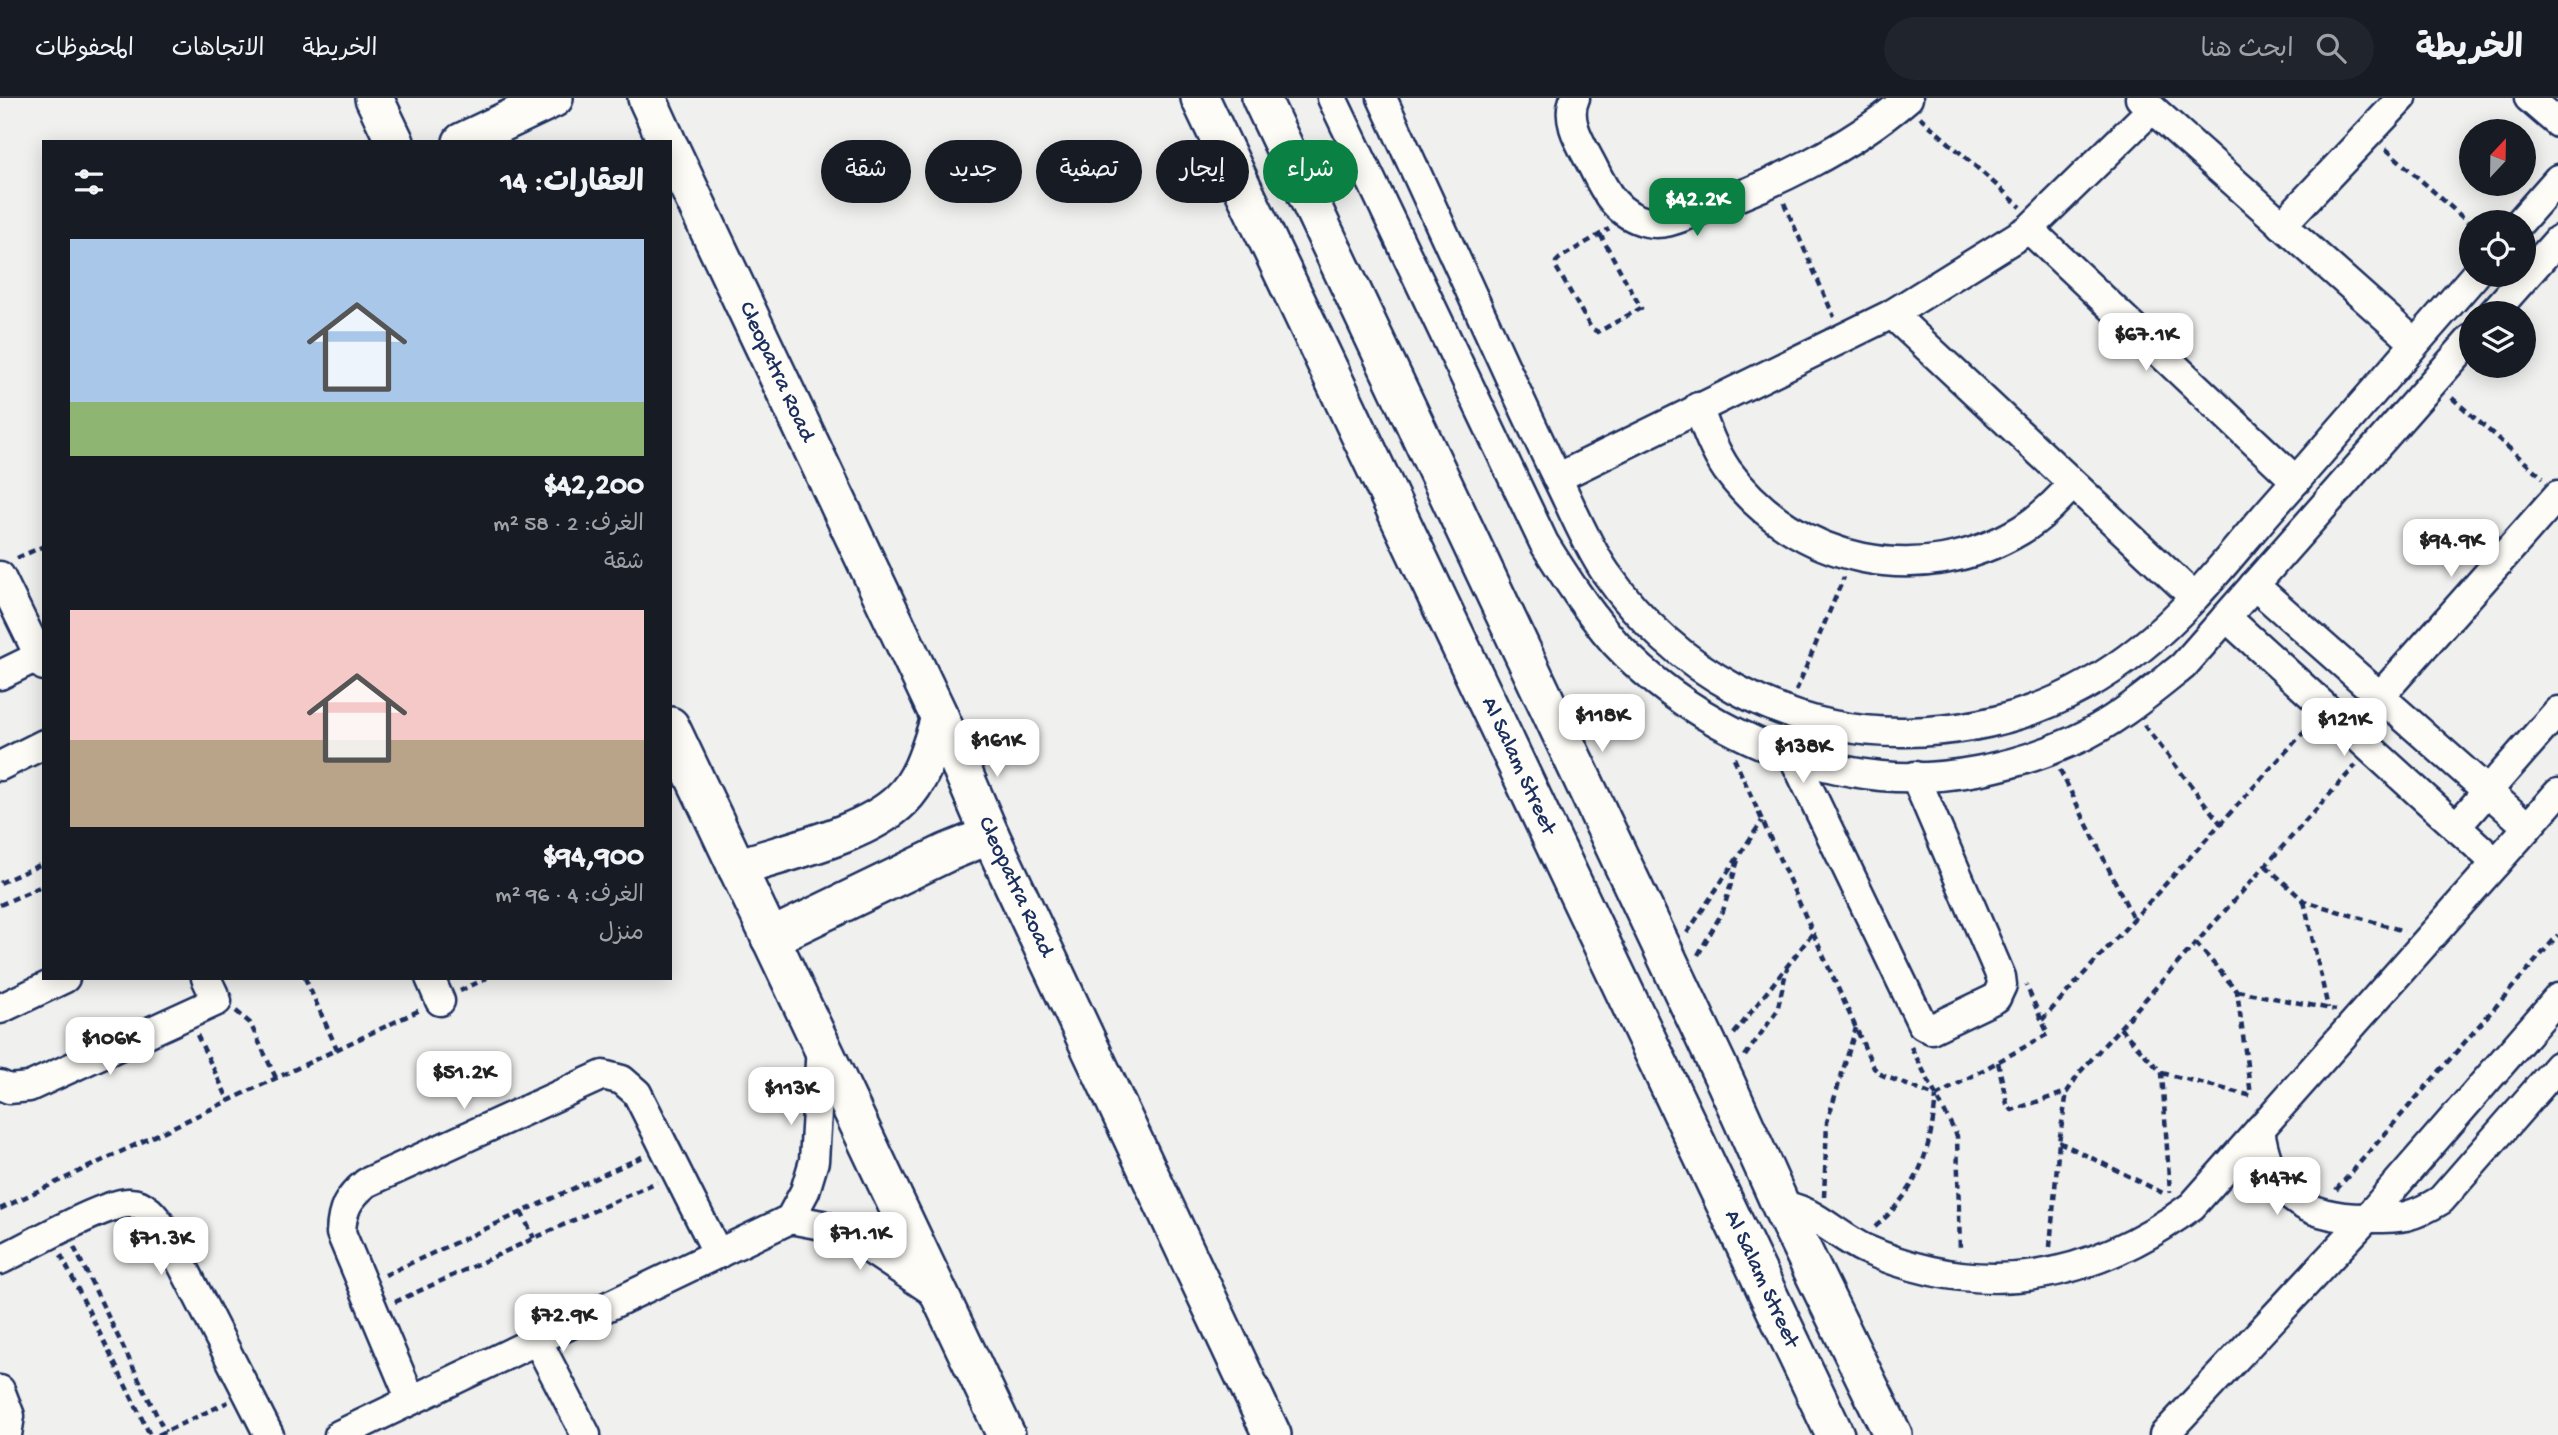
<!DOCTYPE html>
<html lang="ar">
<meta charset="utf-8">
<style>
:root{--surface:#171b24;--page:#20242c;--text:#f1f3f6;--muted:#9ea1a6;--line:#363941;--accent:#0b8043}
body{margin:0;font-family:"Gochi Hand","Playpen Sans Arabic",sans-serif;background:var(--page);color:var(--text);direction:rtl;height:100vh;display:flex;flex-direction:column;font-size:26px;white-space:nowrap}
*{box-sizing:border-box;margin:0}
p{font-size:23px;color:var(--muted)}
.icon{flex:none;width:38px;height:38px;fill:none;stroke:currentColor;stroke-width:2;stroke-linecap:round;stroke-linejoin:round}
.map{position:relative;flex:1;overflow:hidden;direction:ltr}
.details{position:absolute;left:42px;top:42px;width:630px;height:840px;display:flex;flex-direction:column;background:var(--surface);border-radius:0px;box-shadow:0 4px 18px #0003;direction:rtl}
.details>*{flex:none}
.guide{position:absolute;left:693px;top:42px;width:665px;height:63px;direction:rtl;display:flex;gap:14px}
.needle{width:46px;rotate:22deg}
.fabs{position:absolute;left:2459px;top:21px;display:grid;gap:14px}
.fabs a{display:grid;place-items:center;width:77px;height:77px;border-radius:50%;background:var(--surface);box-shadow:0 4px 18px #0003;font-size:35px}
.price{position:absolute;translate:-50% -60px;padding:0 16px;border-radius:14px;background:#fff;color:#222;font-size:23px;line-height:46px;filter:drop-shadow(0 2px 4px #0008)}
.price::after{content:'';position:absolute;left:50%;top:42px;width:21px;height:16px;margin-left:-10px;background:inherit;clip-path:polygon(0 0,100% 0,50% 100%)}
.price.current{background:var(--accent);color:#fff}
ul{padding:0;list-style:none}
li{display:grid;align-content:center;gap:14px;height:371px;padding:0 28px}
li span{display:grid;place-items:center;height:217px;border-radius:0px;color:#555}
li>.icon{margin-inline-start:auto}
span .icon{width:126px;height:126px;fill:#fffc;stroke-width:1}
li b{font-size:30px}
h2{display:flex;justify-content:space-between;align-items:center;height:84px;padding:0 28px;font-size:30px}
.tag{padding:0 24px;border-radius:32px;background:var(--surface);box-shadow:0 4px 18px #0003;font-size:24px;line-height:63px}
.tag.current{background:var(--accent);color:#fff}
header{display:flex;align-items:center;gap:42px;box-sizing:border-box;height:98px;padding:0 35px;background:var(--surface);border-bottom:2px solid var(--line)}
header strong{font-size:33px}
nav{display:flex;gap:38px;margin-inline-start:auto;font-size:24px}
.search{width:490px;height:63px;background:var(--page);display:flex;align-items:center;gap:18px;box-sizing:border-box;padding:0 24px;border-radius:38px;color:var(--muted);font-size:26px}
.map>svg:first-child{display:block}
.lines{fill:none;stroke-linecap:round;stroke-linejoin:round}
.minor-casing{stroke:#1b2f5e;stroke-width:33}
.major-casing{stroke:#1b2f5e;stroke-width:42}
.path{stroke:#1b2f5e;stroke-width:4.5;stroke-dasharray:7 5;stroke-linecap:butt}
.minor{stroke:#fdfcf7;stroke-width:28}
.major{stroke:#fdfcf7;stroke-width:37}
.labels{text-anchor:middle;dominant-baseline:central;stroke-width:5;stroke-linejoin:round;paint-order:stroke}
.street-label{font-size:23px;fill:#1b2f5e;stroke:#fdfcf7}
</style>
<header>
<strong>الخريطة</strong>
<div class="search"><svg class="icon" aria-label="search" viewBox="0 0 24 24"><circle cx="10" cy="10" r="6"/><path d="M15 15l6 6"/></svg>ابحث هنا</div>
<nav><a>الخريطة</a><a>الاتجاهات</a><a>المحفوظات</a></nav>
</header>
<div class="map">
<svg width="2558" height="1337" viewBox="0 0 2558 1337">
<rect width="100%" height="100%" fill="#f0f0ee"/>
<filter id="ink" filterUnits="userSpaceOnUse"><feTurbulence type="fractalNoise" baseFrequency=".0143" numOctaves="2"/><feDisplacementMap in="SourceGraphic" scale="14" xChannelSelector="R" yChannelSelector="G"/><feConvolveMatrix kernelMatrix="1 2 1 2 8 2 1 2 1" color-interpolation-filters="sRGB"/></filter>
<g filter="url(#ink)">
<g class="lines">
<g class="minor-casing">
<g id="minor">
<path d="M 1332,0 L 1544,445 C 1566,480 1588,514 1615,545 C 1682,617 1784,668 1881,678 C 1945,684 2015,669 2073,643 C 2114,625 2148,596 2183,568 L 2471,241"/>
<path d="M 1382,0 C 1425,95 1468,190 1512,284 C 1530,324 1549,363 1568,403 C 1579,427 1591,453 1606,475 C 1674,572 1787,636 1906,634 C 1993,633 2073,605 2141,550 C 2190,511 2229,459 2270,412 C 2339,334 2407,255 2475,177"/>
<path d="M 1575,0 C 1564,23 1583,49 1593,69 C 1605,94 1617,117 1647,124 C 1665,128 1681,119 1698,113 C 1770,89 1850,50 1908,0"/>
<path d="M 2140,0 L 2415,245"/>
<path d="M 2529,0 L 2558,25"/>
<path d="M 2520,124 L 2558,81"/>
<path d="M 2282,127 L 2402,0"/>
<path d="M 2029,131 L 2296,383"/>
<path d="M 2493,215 L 2558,142"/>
<path d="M 1892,216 L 2194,499"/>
<path d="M 1698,309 C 1706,331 1714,353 1727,372 C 1796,466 1921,492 2021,432 C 2041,420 2057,403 2073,386"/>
<path d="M 1557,380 L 1892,216 L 2029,131 L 2152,11"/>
<path d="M 0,478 L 44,568"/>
<path d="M 2254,487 L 2528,729"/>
<path d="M 2226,519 L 2496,765"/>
<path d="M 0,577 L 39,558"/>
<path d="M 2380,598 L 2558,397"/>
<path d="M 1793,658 L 1922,926 L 1931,931 L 1996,900 L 2002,887 L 2001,879 L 1915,678"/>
<path d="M 0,668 L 44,646"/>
<path d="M 2456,729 L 2558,613"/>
<path d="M 430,880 L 440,903"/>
<path d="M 0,911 L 65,880"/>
<path d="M 0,987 L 9,991 L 29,989 L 217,903 L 206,880"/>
<path d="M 2260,1031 C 2269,1095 2302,1120 2365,1120 C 2401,1120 2410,1121 2441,1102 L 2558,968"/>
<path d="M 1781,1108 C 1809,1108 1838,1139 1865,1151 C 1983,1203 2090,1183 2192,1108 L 2558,695"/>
<path d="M 790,1121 L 822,1127 L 850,1138 L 940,1198"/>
<path d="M 0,1162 C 27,1149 102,1106 128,1105 C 146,1104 156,1120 165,1133 L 269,1337"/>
<path d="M 537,1242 L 586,1337"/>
<path d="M 0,1292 L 10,1318 L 7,1337"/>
<path d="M 411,1302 L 341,1135 C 342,1111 348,1100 366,1085 L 603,977 L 622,982 L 637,995 L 718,1156"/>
<path d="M 339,1337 L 790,1121 L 805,1093 L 814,1063 L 821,947"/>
<path d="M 2164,1337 L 2367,1120 L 2558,900"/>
</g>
</g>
<g class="major-casing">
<g id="major">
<path d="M 374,0 L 395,44"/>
<path d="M 647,0 L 667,44"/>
<path d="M 1200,0 L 1835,1337"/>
<path d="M 1261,0 L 1726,985 L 1781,1108 L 1893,1337"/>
<path d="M 462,44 L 554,0"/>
<path d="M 670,50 L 940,620 L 990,737 L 1272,1337"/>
<path d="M 670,628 L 1006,1337"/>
<path d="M 737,770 C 785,754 866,737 901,702 C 923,681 931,648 940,620"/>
<path d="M 770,840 L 946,755 L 990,737"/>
</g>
</g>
<g class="path">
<path d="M 1920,19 L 2021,109"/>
<path d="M 2386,51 L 2471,127"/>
<path d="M 1784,105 L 1834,219"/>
<path d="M 1600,136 L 1641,210 L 1598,234 L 1591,230 L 1556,169 L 1556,164 L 1560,160 L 1609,131"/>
<path d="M 2452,300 L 2543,380"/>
<path d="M 17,460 L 44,448"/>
<path d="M 1796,593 L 1844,479"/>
<path d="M 2144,627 L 2221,726"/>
<path d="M 1734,660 L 1874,970 L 1882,977 L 1935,998"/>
<path d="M 2060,672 L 2134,822"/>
<path d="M 2266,768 L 2304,803 L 2404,833"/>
<path d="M 0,785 L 44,765"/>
<path d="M 2304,803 L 2328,910"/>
<path d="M 0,807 L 44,787"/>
<path d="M 1687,835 L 1762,723"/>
<path d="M 2196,845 L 2237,893 L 2251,997"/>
<path d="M 1698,857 L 1723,813 L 1738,762"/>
<path d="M 305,880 L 337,951"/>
<path d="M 460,893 L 487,880"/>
<path d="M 2237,893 L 2336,912"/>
<path d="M 236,913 L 250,925 L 276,980"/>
<path d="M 2042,922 L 2311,626"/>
<path d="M 2120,930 L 2162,975 L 2170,1095"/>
<path d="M 1734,936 L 1813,835"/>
<path d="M 197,937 L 229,1003"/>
<path d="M 1911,949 L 1957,1038 L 1960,1153"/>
<path d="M 1745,958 L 1777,913 L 1787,870"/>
<path d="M 1998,964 L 2007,1006 L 2012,1012 L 2067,994 L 2080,974 L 2356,667"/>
<path d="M 2162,975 L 2252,998"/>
<path d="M 1936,998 L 2048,936 L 2026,887"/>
<path d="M 2059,1044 L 2165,1096"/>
<path d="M 2336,1092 L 2558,837"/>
<path d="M 1824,1099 L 1827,1024 L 1856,930"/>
<path d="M 0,1111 L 420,912"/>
<path d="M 521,1114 L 534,1140"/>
<path d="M 1875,1129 C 1919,1091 1930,1055 1936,999"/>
<path d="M 74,1149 L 165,1334"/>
<path d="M 2050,1149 L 2059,1044 L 2067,994"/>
<path d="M 61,1157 L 150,1337"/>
<path d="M 385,1177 L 644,1058"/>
<path d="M 395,1204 L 657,1084"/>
<path d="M 158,1337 L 228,1304"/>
</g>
<use href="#minor" class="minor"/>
<use href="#major" class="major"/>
</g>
</g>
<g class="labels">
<g class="street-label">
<text transform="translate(776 274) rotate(65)">Cleopatra Road</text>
<text transform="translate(1518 668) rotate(65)">Al Salam Street</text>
<text transform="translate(1015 789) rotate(65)">Cleopatra Road</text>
<text transform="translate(1761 1181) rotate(65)">Al Salam Street</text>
</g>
</g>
</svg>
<div class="fabs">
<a><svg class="needle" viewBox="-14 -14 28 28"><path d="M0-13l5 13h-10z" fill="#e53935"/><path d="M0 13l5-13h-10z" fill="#9ea1a6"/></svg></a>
<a><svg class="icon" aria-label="locate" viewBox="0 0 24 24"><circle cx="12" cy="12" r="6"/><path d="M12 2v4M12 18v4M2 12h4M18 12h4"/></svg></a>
<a><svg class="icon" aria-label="layers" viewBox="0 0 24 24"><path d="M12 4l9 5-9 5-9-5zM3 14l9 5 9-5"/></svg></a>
</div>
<b class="price current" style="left:1697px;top:140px">$42.2K</b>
<b class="price" style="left:2146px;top:275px">$67.1K</b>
<b class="price" style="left:2451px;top:481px">$94.9K</b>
<b class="price" style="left:1602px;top:656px">$118K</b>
<b class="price" style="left:2344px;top:660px">$121K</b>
<b class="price" style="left:997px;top:681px">$161K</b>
<b class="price" style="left:1803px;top:687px">$138K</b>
<b class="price" style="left:110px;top:979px">$106K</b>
<b class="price" style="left:464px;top:1013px">$51.2K</b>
<b class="price" style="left:791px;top:1029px">$113K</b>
<b class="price" style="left:2277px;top:1119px">$147K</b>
<b class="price" style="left:860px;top:1174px">$71.1K</b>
<b class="price" style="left:161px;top:1179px">$71.3K</b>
<b class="price" style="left:563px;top:1256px">$72.9K</b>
<div class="guide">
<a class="tag current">شراء</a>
<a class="tag">إيجار</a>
<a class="tag">تصفية</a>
<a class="tag">جديد</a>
<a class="tag">شقة</a>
</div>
<section class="details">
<h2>العقارات: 14<svg class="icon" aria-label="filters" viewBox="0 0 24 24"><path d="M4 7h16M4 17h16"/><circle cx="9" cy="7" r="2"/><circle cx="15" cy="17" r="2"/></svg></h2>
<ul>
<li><span style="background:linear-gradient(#a9c7e8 75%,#8fb573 0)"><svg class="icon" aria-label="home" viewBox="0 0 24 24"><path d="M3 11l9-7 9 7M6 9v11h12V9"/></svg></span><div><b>$42,200</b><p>الغرف: 2 · 58 m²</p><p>شقة</p></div></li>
<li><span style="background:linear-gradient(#f6c9c9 60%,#b9a48a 0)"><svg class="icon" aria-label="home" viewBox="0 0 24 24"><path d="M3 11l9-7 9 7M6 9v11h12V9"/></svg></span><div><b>$94,900</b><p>الغرف: 4 · 96 m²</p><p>منزل</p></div></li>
</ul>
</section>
</div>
